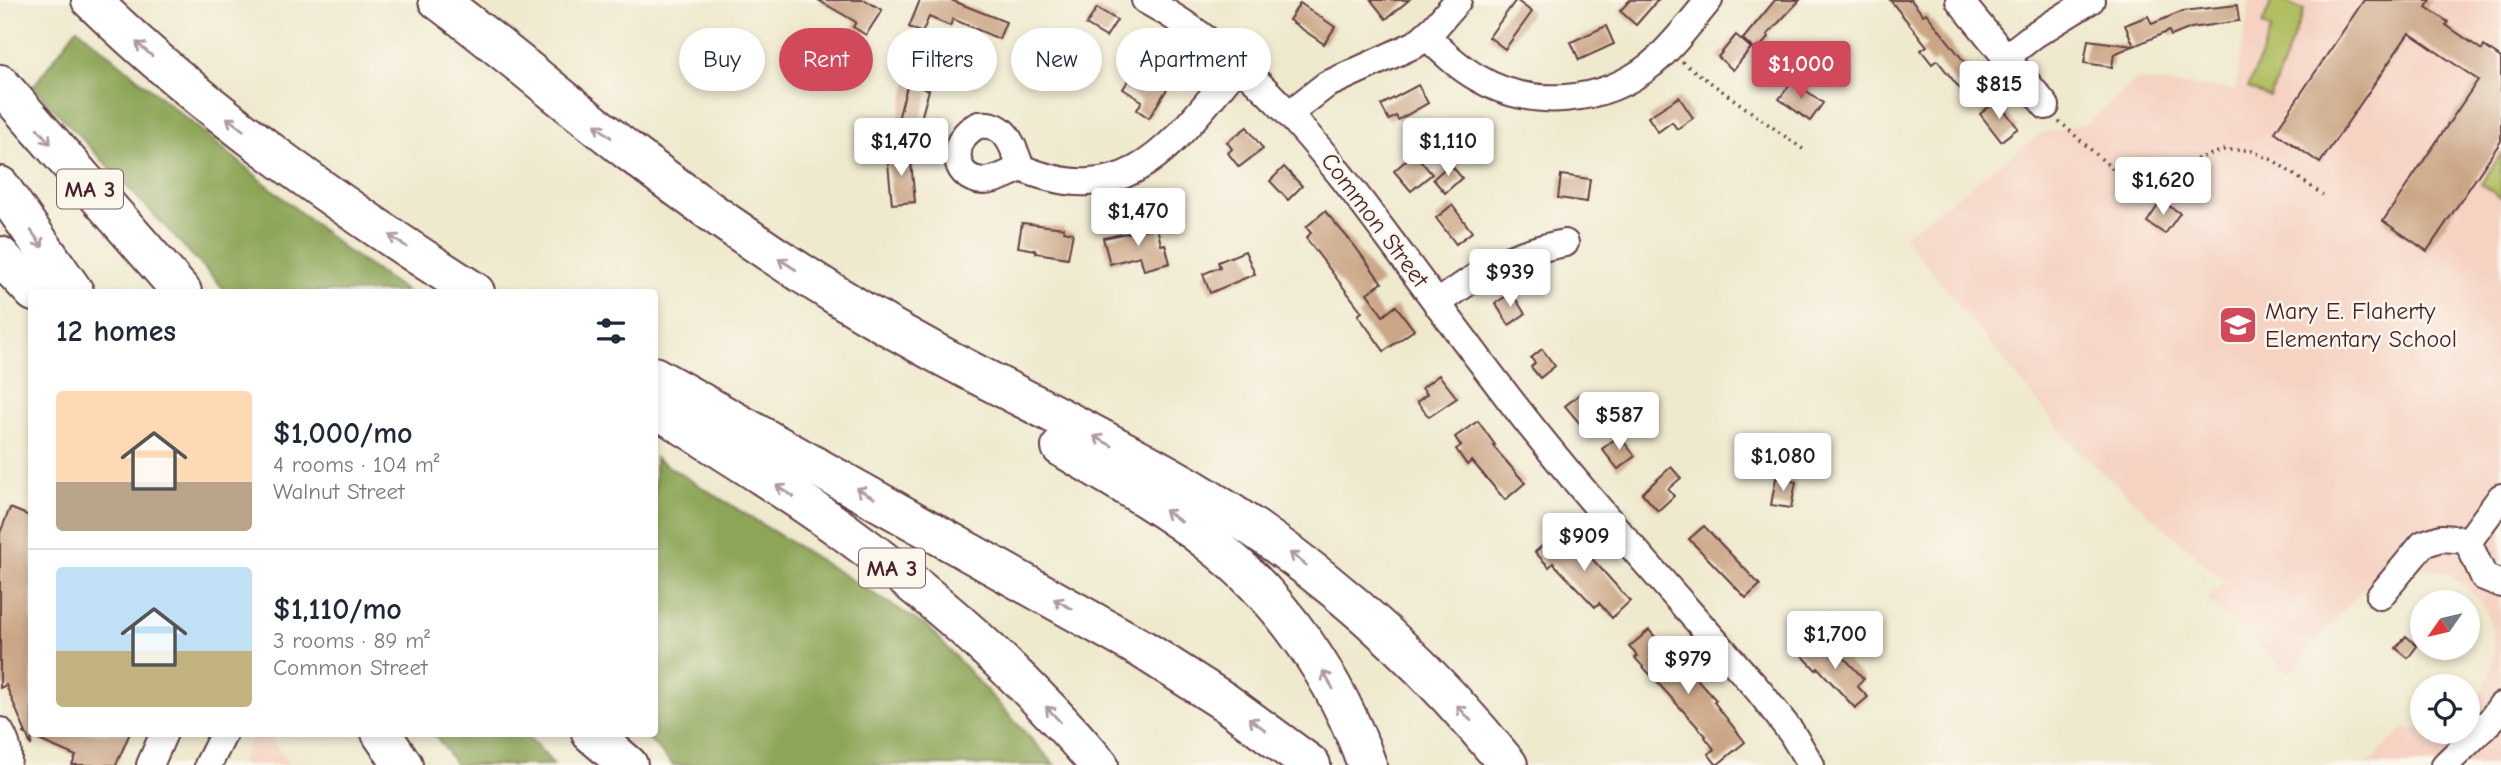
<!DOCTYPE html>
<meta charset="utf-8">
<style>
:root{--surface:#fff;--page:#f2f2f3;--text:#1f2937;--muted:#747a83;--line:#e0e1e3;--accent:#d1495b}
body{margin:0;font-family:"Comic Neue",sans-serif;background:var(--page);color:var(--text);height:100vh;display:flex;flex-direction:column;font-size:26px;white-space:nowrap}
*{box-sizing:border-box;margin:0}
p{font-size:23px;color:var(--muted)}
.icon{flex:none;width:38px;height:38px;fill:none;stroke:currentColor;stroke-width:2;stroke-linecap:round;stroke-linejoin:round}
.map{position:relative;flex:1;overflow:hidden}
.sheet{position:absolute;left:28px;top:289px;width:630px;height:448px;display:flex;flex-direction:column;background:var(--surface);border-radius:7px;box-shadow:0 4px 10px #0003}
.sheet>*{flex:none}
.top-card{position:absolute;left:679px;top:28px;width:665px;height:63px;display:flex;gap:14px}
.needle{width:46px;rotate:236deg}
.tools{position:absolute;left:2410px;top:590px;display:grid;gap:14px}
.tools a{display:grid;place-items:center;width:70px;height:70px;border-radius:50%;background:var(--surface);box-shadow:0 4px 10px #0003;font-size:35px}
.price{position:absolute;translate:-50% -60px;padding:0 16px;border-radius:7px;background:#fff;color:#222;font-size:23px;line-height:46px;filter:drop-shadow(0 2px 4px #0008)}
.price::after{content:'';position:absolute;left:50%;top:42px;width:21px;height:16px;margin-left:-10px;background:inherit;clip-path:polygon(0 0,100% 0,50% 100%)}
.price.selected{background:var(--accent);color:#fff}
ul{padding:0;list-style:none}
li{display:flex;align-items:center;gap:21px;height:175px;padding:0 28px}
li+li{border-top:2px solid var(--line)}
li span{display:grid;place-items:center;flex:none;width:196px;height:140px;border-radius:7px;color:#555}
li>.icon{margin-inline-start:auto}
span .icon{width:84px;height:84px;fill:#fffc;stroke-width:1}
li b{font-size:30px}
h2{display:flex;justify-content:space-between;align-items:center;height:84px;padding:0 28px;font-size:30px}
.pill{padding:0 24px;border-radius:32px;background:var(--surface);box-shadow:0 4px 10px #0003;font-size:24px;line-height:63px}
.pill.selected{background:var(--accent);color:#fff}
.map>svg:first-child{display:block}
.built{fill:#f5d2c2}
.green{fill:#b0be61;stroke:#7d6e46;stroke-width:2}
.forest{fill:#8ca557;stroke:#6b6241;stroke-width:2}
.building{fill:#cba686}
.lines{fill:none;stroke-linecap:round;stroke-linejoin:round}
.minor-casing{stroke:#633d43;stroke-width:30}
.highway-casing{stroke:#633d43;stroke-width:42}
.path{stroke:#633d43;stroke-width:3.5;stroke-dasharray:2 5;stroke-linecap:butt}
.minor{stroke:#fff;stroke-width:26}
.highway{stroke:#fff;stroke-width:38}
.oneway{stroke:#ae9aa0}
.labels{text-anchor:middle;dominant-baseline:central;stroke-width:5;stroke-linejoin:round;paint-order:stroke}
.shield{fill:#fbf7ec;stroke:#7f6065;stroke-width:2}
.shield-label{font-size:23px;font-weight:bold;fill:#4a1f2b}
.street-label{font-size:24px;fill:#4a1f2b;stroke:#fbf7ec}
.poi-label{font-size:24px;fill:#4a1f2b;stroke:#fbf7ec;text-anchor:start}
</style>
<div class="map">
<svg width="2501" height="765" viewBox="0 0 2501 765">
<rect width="100%" height="100%" fill="#fbf7ec"/>
<filter id="ink" filterUnits="userSpaceOnUse"><feTurbulence type="fractalNoise" baseFrequency=".0143" numOctaves="2"/><feDisplacementMap in="SourceGraphic" scale="14" xChannelSelector="R" yChannelSelector="G"/><feConvolveMatrix kernelMatrix="1 2 1 2 8 2 1 2 1" color-interpolation-filters="sRGB"/></filter>
<filter id="wash" filterUnits="userSpaceOnUse"><feTurbulence type="fractalNoise" baseFrequency=".00686" numOctaves="4" result="noise"/><feDisplacementMap in="SourceGraphic" scale="28" xChannelSelector="R" yChannelSelector="G"/><feGaussianBlur stdDeviation="1.57" result="paint"/><feColorMatrix in="noise" values="0 0 0 0 0 0 0 0 0 0 0 0 0 0 0 0 0 1.4 0 .05"/><feComposite in="paint" operator="in"/></filter>
<g filter="url(#wash)">
<rect width="100%" height="100%" fill="#efe9ce"/>
<g class="built">
<path d="M 2250,0 L 2501,0 L 2501,765 L 2367,765 L 2403,729 L 2422,729 L 2422,732 L 2468,732 L 2468,708 L 2484,688 L 2491,670 L 2494,652 L 2493,633 L 2488,616 L 2479,600 L 2466,586 L 2450,575 L 2431,569 L 2411,567 L 2390,570 L 2371,579 L 2290,673 L 2207,600 L 2224,581 L 2073,446 L 1903,236 L 2040,134 L 2087,124 L 2136,80 L 2235,90 Z"/>
<path d="M 253,733 L 267,733 L 290,765 L 240,765 Z"/>
</g>
<g class="green">
<path d="M 2272,0 L 2280,0 L 2304,10 L 2270,97 L 2248,88 L 2271,29 L 2262,25 Z"/>
<path d="M 2501,154 L 2501,198 L 2481,184 Z"/>
</g>
<g class="forest">
<path d="M 77,28 L 347,251 L 407,292 L 227,292 L 33,87 Z"/>
<path d="M 655,458 L 929,628 L 1055,765 L 673,765 L 643,733 L 654,733 Z"/>
<path d="M 434,733 L 525,733 L 554,765 L 456,765 Z"/>
</g>
<g id="blocks">
<g class="building">
<path d="M 818,0 L 865,0 L 882,10 L 866,35 L 853,27 L 856,22 Z"/>
<path d="M 920,0 L 951,0 L 1006,22 L 999,39 L 953,19 L 950,26 L 929,17 L 922,33 L 909,27 Z"/>
<path d="M 1371,0 L 1409,0 L 1386,19 Z"/>
<path d="M 1516,0 L 1532,12 L 1505,49 L 1489,37 Z"/>
<path d="M 1630,0 L 1658,0 L 1636,25 L 1620,11 Z"/>
<path d="M 1775,0 L 1800,0 L 1767,35 L 1769,37 L 1756,51 L 1743,39 Z"/>
<path d="M 1890,0 L 1911,0 L 1923,15 L 1926,13 L 1977,78 L 1961,90 L 1937,60 L 1932,64 L 1921,50 L 1927,46 Z"/>
<path d="M 2364,0 L 2431,0 L 2426,7 L 2448,22 L 2446,25 L 2482,50 L 2484,46 L 2501,58 L 2501,141 L 2427,251 L 2383,221 L 2478,80 L 2409,33 L 2320,163 L 2275,132 Z"/>
<path d="M 1300,3 L 1335,27 L 1324,44 L 1289,20 Z"/>
<path d="M 2237,5 L 2239,21 L 2191,28 L 2171,36 L 2169,31 L 2134,46 L 2125,25 L 2148,16 L 2152,24 L 2183,11 Z"/>
<path d="M 1097,8 L 1117,20 L 1106,37 L 1086,25 Z"/>
<path d="M 1606,26 L 1614,44 L 1579,60 L 1571,42 Z"/>
<path d="M 1736,35 L 1751,48 L 1733,70 L 1718,57 Z"/>
<path d="M 2088,40 L 2133,46 L 2114,54 L 2112,67 L 2084,63 Z"/>
<path d="M 1135,69 L 1167,89 L 1149,118 L 1137,110 L 1142,101 L 1123,89 Z"/>
<path d="M 910,75 L 923,78 L 921,88 L 929,90 L 917,133 L 896,127 Z"/>
<path d="M 1793,81 L 1823,103 L 1810,121 L 1779,99 Z"/>
<path d="M 1418,85 L 1428,103 L 1398,120 L 1396,116 L 1389,120 L 1381,105 Z"/>
<path d="M 1679,97 L 1693,118 L 1677,129 L 1672,122 L 1658,132 L 1648,117 Z"/>
<path d="M 1997,101 L 2018,128 L 2001,141 L 1980,114 Z"/>
<path d="M 1247,127 L 1263,149 L 1239,167 L 1228,153 L 1232,149 L 1227,142 Z"/>
<path d="M 910,151 L 915,202 L 892,204 L 887,153 Z"/>
<path d="M 1414,153 L 1432,174 L 1411,191 L 1394,171 Z"/>
<path d="M 1450,164 L 1462,178 L 1445,193 L 1433,179 Z"/>
<path d="M 1284,167 L 1302,186 L 1288,200 L 1270,181 Z"/>
<path d="M 1561,175 L 1590,179 L 1587,202 L 1558,198 Z"/>
<path d="M 2161,201 L 2180,213 L 2165,234 L 2147,222 Z"/>
<path d="M 1452,205 L 1472,232 L 1456,244 L 1436,218 Z"/>
<path d="M 1325,211 L 1354,245 L 1382,283 L 1367,293 L 1383,316 L 1396,306 L 1414,330 L 1384,351 L 1358,315 L 1362,312 L 1306,238 L 1311,233 L 1306,227 Z"/>
<path d="M 1022,223 L 1064,228 L 1064,231 L 1073,233 L 1068,258 L 1036,253 L 1036,250 L 1018,247 Z"/>
<path d="M 1157,227 L 1161,245 L 1165,244 L 1170,263 L 1144,270 L 1140,256 L 1110,264 L 1103,238 Z"/>
<path d="M 1245,251 L 1255,274 L 1210,293 L 1203,274 L 1220,267 L 1218,262 Z"/>
<path d="M 1512,293 L 1525,314 L 1509,325 L 1495,303 Z"/>
<path d="M 1542,349 L 1555,366 L 1540,378 L 1531,367 L 1535,363 L 1531,358 Z"/>
<path d="M 1439,375 L 1457,398 L 1429,417 L 1417,402 L 1427,394 L 1422,388 Z"/>
<path d="M 1580,394 L 1597,414 L 1582,426 L 1565,406 Z"/>
<path d="M 1478,421 L 1495,445 L 1493,446 L 1525,483 L 1505,500 L 1472,461 L 1467,465 L 1456,449 L 1461,446 L 1455,437 Z"/>
<path d="M 1619,436 L 1635,456 L 1618,469 L 1602,449 Z"/>
<path d="M 1671,467 L 1681,478 L 1668,489 L 1674,496 L 1658,511 L 1642,493 Z"/>
<path d="M 1776,478 L 1796,482 L 1791,508 L 1771,505 Z"/>
<path d="M 10,508 L 32,517 L 32,733 L 130,733 L 116,765 L 72,765 L 76,756 L 32,737 L 31,746 L 27,735 L 23,733 L 26,733 L 6,685 L 0,688 L 0,533 Z"/>
<path d="M 1704,526 L 1760,585 L 1746,598 L 1689,539 Z"/>
<path d="M 1568,532 L 1630,601 L 1612,618 L 1599,603 L 1595,607 L 1553,563 L 1549,567 L 1535,552 L 1551,538 L 1556,543 Z"/>
<path d="M 1649,630 L 1686,672 L 1688,669 L 1716,700 L 1714,702 L 1745,742 L 1717,765 L 1708,754 L 1714,749 L 1705,737 L 1706,736 L 1635,658 L 1638,656 L 1629,647 Z"/>
<path d="M 1814,636 L 1832,656 L 1838,651 L 1864,679 L 1857,686 L 1868,697 L 1855,708 L 1818,668 L 1816,670 L 1798,651 Z"/>
<path d="M 2406,636 L 2417,646 L 2408,658 L 2396,648 Z"/>
</g>
</g>
</g>
<g filter="url(#ink)">
<use href="#blocks" fill-opacity="0" stroke="#633d43" stroke-width="2"/>
<g class="lines">
<g class="minor-casing">
<g id="minor">
<path d="M 1145,0 C 1254,59 1321,147 1393,244 C 1433,298 1473,352 1514,405 C 1591,504 1677,597 1759,691 L 1791,732 L 1811,765"/>
<path d="M 1959,0 L 2046,106"/>
<path d="M 1426,36 C 1442,51 1457,66 1476,77 C 1530,110 1603,104 1652,64 C 1673,46 1691,22 1709,0"/>
<path d="M 2006,57 L 2034,35 L 2091,0"/>
<path d="M 1290,113 L 1326,85 L 1416,44 L 1435,27 L 1458,0"/>
<path d="M 979,125 C 1007,122 1013,146 1021,168 C 1009,173 996,181 983,181 C 951,179 949,137 979,125 Z"/>
<path d="M 1021,168 C 1133,214 1174,140 1239,65"/>
<path d="M 1437,304 C 1483,270 1508,254 1565,243"/>
<path d="M 2501,497 L 2468,542 L 2484,577 L 2501,584"/>
<path d="M 2380,596 L 2423,544 L 2441,538 L 2468,540"/>
<path d="M 0,731 C 7,742 10,752 7,765"/>
<path d="M 150,765 L 164,733"/>
<path d="M 208,765 L 224,733"/>
<path d="M 2445,765 L 2492,719 L 2501,706"/>
</g>
</g>
<g class="highway-casing">
<g id="highway">
<path d="M 91,0 C 206,112 340,206 475,292"/>
<path d="M 438,0 C 504,49 566,103 631,153 C 699,205 771,255 844,300 C 959,371 1085,425 1201,494 C 1319,566 1421,657 1508,765"/>
<path d="M 0,84 L 182,292"/>
<path d="M 0,186 L 74,292"/>
<path d="M 0,256 L 34,292"/>
<path d="M 654,376 L 1142,649 L 1225,702 L 1311,765"/>
<path d="M 654,407 C 719,448 784,488 845,532 C 938,600 1025,678 1099,765"/>
<path d="M 1061,447 C 1111,477 1163,506 1209,542 C 1282,598 1337,679 1367,765"/>
<path d="M 381,733 L 403,765"/>
<path d="M 591,733 L 628,765"/>
</g>
</g>
<g class="path">
<path d="M 1682,62 L 1804,150"/>
<path d="M 2059,121 L 2117,173 L 2130,178 L 2147,176 L 2224,150 L 2249,150 L 2273,160 L 2323,195"/>
</g>
<use href="#minor" class="minor"/>
<use href="#highway" class="highway"/>
</g>
<defs><path id="oneway-shaft" d="M-6 0H5M1.5-3L5.5 0L1.5 3" fill="none" stroke-width="1.6" stroke-linecap="round" stroke-linejoin="round" transform="scale(1.75)"/></defs>
<g class="oneway">
<use href="#oneway-shaft" transform="translate(144 49) rotate(-139)"/>
<use href="#oneway-shaft" transform="translate(235 124) rotate(-143)"/>
<use href="#oneway-shaft" transform="translate(603 131) rotate(-141)"/>
<use href="#oneway-shaft" transform="translate(44 136) rotate(49)"/>
<use href="#oneway-shaft" transform="translate(37 239) rotate(55)"/>
<use href="#oneway-shaft" transform="translate(398 241) rotate(-146)"/>
<use href="#oneway-shaft" transform="translate(787 264) rotate(-147)"/>
<use href="#oneway-shaft" transform="translate(1103 441) rotate(-152)"/>
<use href="#oneway-shaft" transform="translate(785 491) rotate(-147)"/>
<use href="#oneway-shaft" transform="translate(865 493) rotate(-151)"/>
<use href="#oneway-shaft" transform="translate(1173 516) rotate(-146)"/>
<use href="#oneway-shaft" transform="translate(1298 559) rotate(-143)"/>
<use href="#oneway-shaft" transform="translate(1063 604) rotate(-151)"/>
<use href="#oneway-shaft" transform="translate(1328 680) rotate(-120)"/>
<use href="#oneway-shaft" transform="translate(1464 713) rotate(-132)"/>
<use href="#oneway-shaft" transform="translate(1053 714) rotate(-133)"/>
<use href="#oneway-shaft" transform="translate(1257 724) rotate(-144)"/>
</g>
</g>
<defs>
<g id="school-square" transform="scale(2.0125)"><rect x="-9" y="-9" width="18" height="18" rx="4" fill="#d1495b" stroke="#fbf7ec"/><path d="M0-5L7-2L0 1L-7-2ZM-4 1L0 2.5L4 1V4Q0 6-4 4Z" fill="#fff"/></g>
</defs>
<g fill-rule="evenodd">
<use href="#school-square" x="2238" y="325"/>
</g>
<g class="labels">
<g class="shield">
<rect x="57" y="169.5" width="66" height="39" rx="5"/>
<rect x="859" y="548.5" width="66" height="39" rx="5"/>
</g>
<g class="shield-label">
<text x="90" y="189">MA 3</text>
<text x="892" y="568">MA 3</text>
</g>
<g class="street-label">
<text transform="translate(1375 220) rotate(53)">Common Street</text>
</g>
<g class="poi-label">
<text x="2265" y="311">Mary E. Flaherty<tspan x="2265" dy="28">Elementary School</tspan></text>
</g>
</g>
</svg>
<div class="tools">
<a><svg class="needle" viewBox="-14 -14 28 28"><path d="M0-13l5 13h-10z" fill="#e53935"/><path d="M0 13l5-13h-10z" fill="#747a83"/></svg></a>
<a><svg class="icon" aria-label="locate" viewBox="0 0 24 24"><circle cx="12" cy="12" r="6"/><path d="M12 2v4M12 18v4M2 12h4M18 12h4"/></svg></a>
</div>
<b class="price selected" style="left:1801px;top:101px">$1,000</b>
<b class="price" style="left:1999px;top:121px">$815</b>
<b class="price" style="left:901px;top:178px">$1,470</b>
<b class="price" style="left:1448px;top:178px">$1,110</b>
<b class="price" style="left:2163px;top:217px">$1,620</b>
<b class="price" style="left:1138px;top:248px">$1,470</b>
<b class="price" style="left:1510px;top:309px">$939</b>
<b class="price" style="left:1619px;top:452px">$587</b>
<b class="price" style="left:1783px;top:493px">$1,080</b>
<b class="price" style="left:1584px;top:573px">$909</b>
<b class="price" style="left:1835px;top:671px">$1,700</b>
<b class="price" style="left:1688px;top:696px">$979</b>
<div class="top-card">
<a class="pill">Buy</a>
<a class="pill selected">Rent</a>
<a class="pill">Filters</a>
<a class="pill">New</a>
<a class="pill">Apartment</a>
</div>
<section class="sheet">
<h2>12 homes<svg class="icon" aria-label="filters" viewBox="0 0 24 24"><path d="M4 7h16M4 17h16"/><circle cx="9" cy="7" r="2"/><circle cx="15" cy="17" r="2"/></svg></h2>
<ul>
<li><span style="background:linear-gradient(#ffd9b3 65%,#b9a48a 0)"><svg class="icon" aria-label="home" viewBox="0 0 24 24"><path d="M3 11l9-7 9 7M6 9v11h12V9"/></svg></span><div><b>$1,000/mo</b><p>4 rooms · 104 m²</p><p>Walnut Street</p></div></li>
<li><span style="background:linear-gradient(#bfe0f5 60%,#c2b280 0)"><svg class="icon" aria-label="home" viewBox="0 0 24 24"><path d="M3 11l9-7 9 7M6 9v11h12V9"/></svg></span><div><b>$1,110/mo</b><p>3 rooms · 89 m²</p><p>Common Street</p></div></li>
</ul>
</section>
</div>
